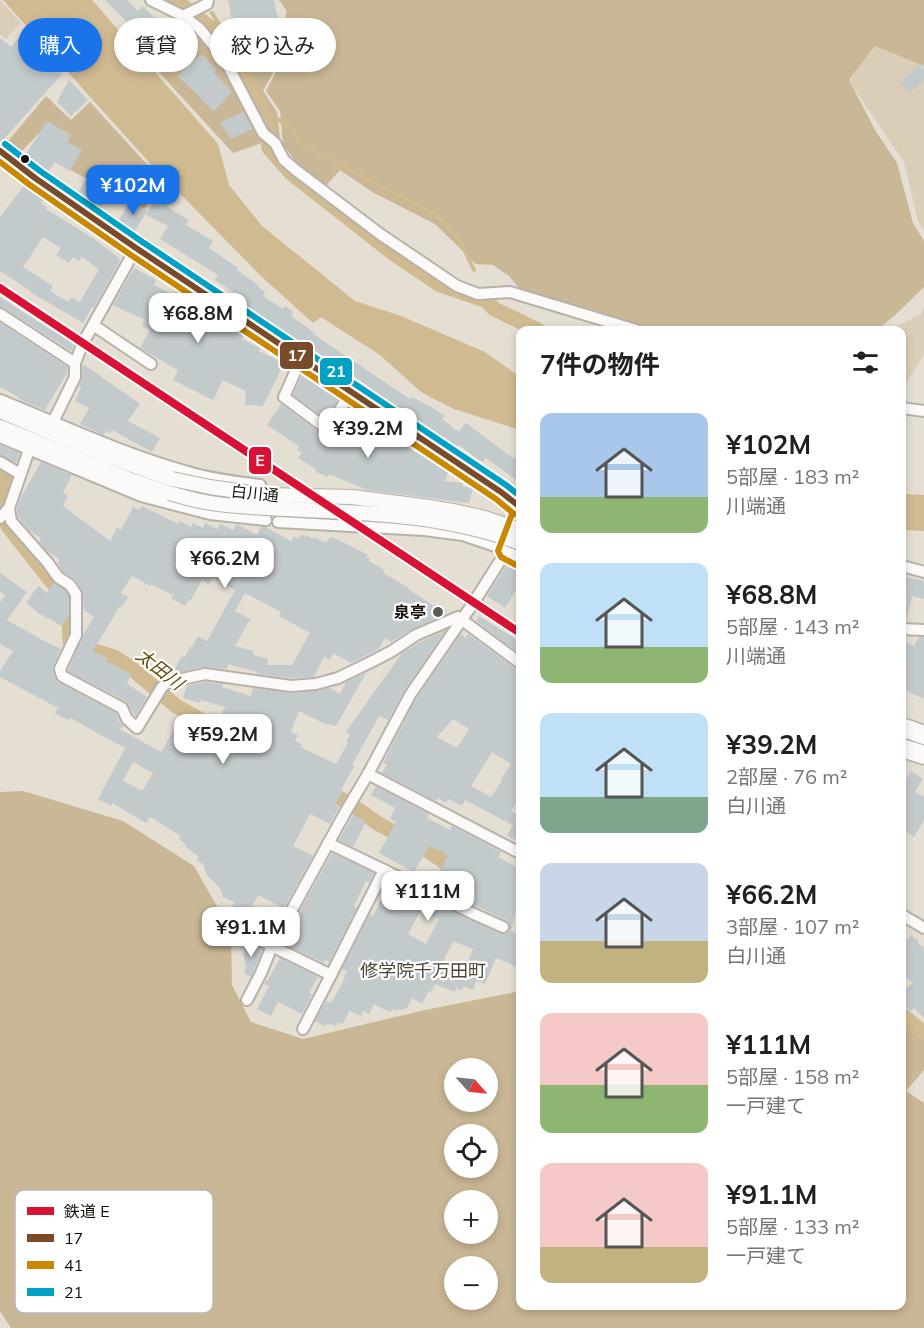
<!DOCTYPE html>
<html lang="ja">
<meta charset="utf-8">
<style>
:root{--surface:#fff;--page:#f2f2f2;--text:#202124;--muted:#757577;--accent:#1a73e8}
body{margin:0;font-family:Mulish,"Noto Sans JP",sans-serif;background:var(--page);color:var(--text);height:100vh;display:flex;flex-direction:column;font-size:22px;white-space:nowrap}
*{box-sizing:border-box;margin:0}
p{font-size:20px;color:var(--muted)}
.icon{flex:none;width:33px;height:33px;fill:none;stroke:currentColor;stroke-width:2;stroke-linecap:round;stroke-linejoin:round}
.map{position:relative;flex:1;overflow:hidden}
.panel{position:absolute;left:516px;top:326px;width:390px;height:984px;display:flex;flex-direction:column;background:var(--surface);border-radius:12px;box-shadow:0 3px 9px #0003}
.panel>*{flex:none}
.banner{position:absolute;left:18px;top:18px;width:408px;height:54px;display:flex;gap:12px}
.needle{width:39px;rotate:117deg}
.controls{position:absolute;left:444px;top:1058px;display:grid;gap:12px}
.controls a{display:grid;place-items:center;width:54px;height:54px;border-radius:50%;background:var(--surface);box-shadow:0 3px 9px #0003;font-size:30px}
.price{position:absolute;translate:-50% -51px;padding:0 14px;border-radius:12px;background:#fff;color:#222;font-size:20px;line-height:39px;filter:drop-shadow(0 2px 3px #0008)}
.price::after{content:'';position:absolute;left:50%;top:36px;width:18px;height:14px;margin-left:-9px;background:inherit;clip-path:polygon(0 0,100% 0,50% 100%)}
.price.current{background:var(--accent);color:#fff}
ul{padding:0;list-style:none}
li{display:flex;align-items:center;gap:18px;height:150px;padding:0 24px}
li span{display:grid;place-items:center;flex:none;width:168px;height:120px;border-radius:12px;color:#555}
li>.icon{margin-inline-start:auto}
span .icon{width:72px;height:72px;fill:#fffc;stroke-width:1}
li b{font-size:26px}
h2{display:flex;justify-content:space-between;align-items:center;height:72px;padding:0 24px;font-size:26px}
.pill{padding:0 21px;border-radius:27px;background:var(--surface);box-shadow:0 3px 9px #0003;font-size:21px;line-height:54px}
.pill.current{background:var(--accent);color:#fff}
.map>svg:first-child{display:block}
.green{fill:#dbceb8}
.forest{fill:#cab796;fill-rule:evenodd}
.water{fill:#d0ba92}
.lines{fill:none;stroke-linecap:round;stroke-linejoin:round}
.stream{stroke:#d0ba92;stroke-width:4}
.canal{stroke:#d0ba92;stroke-width:15}
.building{fill:#c3cacc;fill-rule:evenodd}
.minor-casing{stroke:#b7b2a9;stroke-width:14}
.tertiary-casing{stroke:#b7b2a9;stroke-width:16}
.trunk-casing{stroke:#b7b2a9;stroke-width:21}
.minor{stroke:#fbfaf8;stroke-width:10}
.tertiary{stroke:#fbfaf8;stroke-width:14}
.trunk{stroke:#fbfaf8;stroke-width:18}
.tertiary-bridge-casing{stroke:#b7b2a9;stroke-width:16;stroke-linecap:butt}
.tertiary-bridge{stroke:#fbfaf8;stroke-width:14}
.bus-1-casing{stroke:#fff;stroke-width:10}
.bus-2-casing{stroke:#fff;stroke-width:10}
.bus-3-casing{stroke:#fff;stroke-width:10}
.bus-1{stroke:#7a4b2a;stroke-width:6}
.bus-2{stroke:#ca8802;stroke-width:6}
.bus-3{stroke:#01a1c4;stroke-width:6}
.rail-1-casing{stroke:#fff;stroke-width:12}
.rail-1{stroke:#d91235;stroke-width:8}
.bus-dot{fill:#15110a;stroke:#fff;stroke-width:2}
.poi-dot{fill:#5d5950;stroke:#fff;stroke-width:2}
.labels{text-anchor:middle;dominant-baseline:central;stroke-width:4.5;stroke-linejoin:round;paint-order:stroke}
.street-label{font-size:16px;fill:#15110a;stroke:#fff}
.poi-label{font-size:16px;font-weight:bold;fill:#15110a;stroke:#fff;text-anchor:end}
.water-label{font-size:18px;font-style:italic;fill:#674906;stroke:#fff}
.neighbourhood-label{font-size:18px;fill:#4e4535;stroke:#fff}
.key{fill:#fff;stroke:#b9b8b6;stroke-width:1.5}
.key-label{font-size:16px;fill:#15110a}
.line-badge{stroke:#fff;stroke-width:2}
.badge-label{font-size:16px;text-anchor:middle;font-weight:bold;fill:#fff}
</style>
<div class="map">
<svg width="924" height="1328" viewBox="0 0 924 1328">
<rect width="100%" height="100%" fill="#e4ded3"/>
<g class="green">
<path d="M 0,0 L 21,23 L 6,39 L 0,34 Z"/>
<path d="M 875,46 L 924,66 L 924,231 L 918,221 L 904,162 L 849,81 Z"/>
<path d="M 924,307 L 924,354 L 902,390 L 902,330 L 889,330 L 921,314 Z"/>
</g>
<g class="forest">
<path d="M 279,0 L 924,0 L 924,66 L 875,46 L 849,80 L 875,130 L 897,163 L 913,223 L 924,241 L 924,287 L 894,316 L 877,330 L 654,330 L 537,295 L 519,288 L 509,276 L 493,265 L 476,264 L 435,224 L 374,193 L 340,170 L 325,187 L 303,171 L 283,145 L 280,111 L 266,91 L 285,55 L 286,10 Z"/>
<path d="M 215,20 L 237,47 L 247,42 L 250,48 L 240,54 L 247,65 L 283,45 L 282,56 L 263,91 L 277,112 L 280,137 L 233,153 L 156,69 Z"/>
<path d="M 46,96 L 71,120 L 90,102 L 164,183 L 144,209 L 59,164 L 67,153 L 39,133 L 22,151 L 8,141 Z"/>
<path d="M 23,791 L 123,821 L 194,866 L 231,931 L 232,985 L 251,1022 L 303,1039 L 425,1010 L 520,991 L 520,1305 L 902,1305 L 902,1017 L 924,1033 L 924,1070 L 906,1091 L 924,1103 L 924,1328 L 11,1328 L 0,1311 L 0,792 ZM 454,1068 L 488,1068 L 488,1101 L 454,1101 ZM 454,1134 L 488,1134 L 488,1167 L 454,1167 ZM 454,1200 L 488,1200 L 488,1233 L 454,1233 ZM 454,1266 L 488,1266 L 488,1299 L 454,1299 Z"/>
</g>
<g class="water">
<path d="M 3,0 L 92,0 L 218,144 L 229,185 L 262,226 L 355,301 L 401,316 L 485,352 L 520,377 L 520,430 L 454,409 L 421,392 L 380,355 L 321,317 L 313,323 L 261,276 L 147,160 Z"/>
<path d="M 902,494 L 924,495 L 924,531 L 902,530 Z"/>
</g>
<g class="lines">
<path class="stream" d="M 212,13 L 240,58 L 271,114 L 290,128 L 303,145 L 435,214 L 459,239 L 474,270"/>
<g class="canal">
<path d="M 175,0 L 216,32 L 237,67 L 268,127 L 269,148 L 291,173 L 394,254 L 440,285 L 487,301 L 494,309 L 538,330"/>
<path d="M 0,468 L 4,471 L 7,481 L 7,486 L 2,511 L 8,526 L 52,582 L 69,594 C 72,610 68,626 70,641 L 88,649 L 114,657 L 131,668 L 176,706 L 230,736"/>
<path d="M 322,787 L 362,812 L 377,823 L 428,851 L 460,872"/>
<path d="M 902,1015 L 924,1033"/>
</g>
</g>
<g class="building">
<path d="M 105,0 L 127,0 L 138,11 L 143,6 L 156,20 L 140,35 Z"/>
<path d="M 228,0 L 274,0 L 279,23 L 260,25 L 271,50 L 257,57 L 242,26 L 233,28 Z"/>
<path d="M 24,31 L 43,48 L 38,53 L 62,74 L 3,140 L 0,140 L 0,38 L 11,47 Z"/>
<path d="M 202,54 L 217,70 L 214,73 L 232,92 L 213,112 L 199,96 L 177,76 Z"/>
<path d="M 918,65 L 924,71 L 924,80 L 910,93 L 900,83 Z"/>
<path d="M 69,80 L 88,100 L 71,116 L 57,102 Z"/>
<path d="M 243,112 L 253,129 L 231,139 L 220,122 Z"/>
<path d="M 47,121 L 71,135 L 67,142 L 82,150 L 70,171 L 55,162 L 47,173 L 25,156 Z"/>
<path d="M 85,181 L 110,193 L 99,208 L 77,194 Z"/>
<path d="M 24,186 L 43,200 L 41,203 L 47,207 L 46,209 L 94,239 L 119,258 L 118,259 L 120,260 L 94,308 L 92,307 L 83,323 L 30,292 L 31,291 L 0,271 L 0,217 ZM 43,237 L 61,248 L 56,255 L 69,263 L 73,257 L 79,261 L 82,257 L 99,269 L 80,302 L 72,297 L 68,302 L 50,291 L 53,286 L 23,267 Z"/>
<path d="M 161,189 L 173,196 L 167,207 L 189,220 L 186,225 L 213,241 L 209,248 L 238,268 L 237,270 L 259,286 L 258,287 L 265,292 L 263,296 L 283,309 L 285,306 L 293,312 L 291,316 L 315,333 L 314,334 L 322,340 L 410,399 L 412,397 L 428,406 L 428,405 L 445,416 L 442,419 L 459,432 L 466,423 L 514,459 L 520,449 L 520,483 L 486,458 L 482,462 L 459,445 L 457,447 L 450,442 L 449,444 L 399,410 L 400,409 L 352,375 L 239,304 L 243,298 L 215,280 L 218,275 L 160,239 L 168,226 L 146,215 Z"/>
<path d="M 129,203 L 147,211 L 135,231 L 119,220 Z"/>
<path d="M 134,268 L 156,280 L 154,285 L 173,295 L 171,299 L 205,317 L 206,315 L 231,327 L 244,335 L 242,339 L 260,348 L 259,351 L 284,363 L 263,406 L 245,405 L 246,391 L 223,380 L 213,400 L 173,380 L 178,370 L 140,348 L 150,330 L 142,326 L 145,320 L 113,305 Z"/>
<path d="M 0,297 L 51,330 L 52,327 L 73,338 L 70,342 L 74,345 L 71,351 L 4,308 L 0,307 Z"/>
<path d="M 0,323 L 68,367 L 66,377 L 65,376 L 45,410 L 25,402 L 20,399 L 20,398 L 0,387 Z"/>
<path d="M 83,364 L 140,404 L 128,421 L 160,438 L 152,452 L 112,430 L 110,433 L 106,431 L 103,435 L 80,424 L 89,408 L 75,401 L 81,388 L 79,386 L 82,378 Z"/>
<path d="M 302,376 L 339,398 L 325,418 L 293,395 Z"/>
<path d="M 281,404 L 323,435 L 327,436 L 333,433 L 350,408 L 356,411 L 350,420 L 377,431 L 375,436 L 392,446 L 395,440 L 449,472 L 444,481 L 463,483 L 462,486 L 473,489 L 469,503 L 367,490 L 329,474 L 328,477 L 316,472 L 316,469 L 298,458 L 302,453 L 297,450 L 299,446 L 267,425 Z"/>
<path d="M 0,445 L 20,453 L 16,463 L 0,455 Z"/>
<path d="M 41,462 L 72,475 L 63,493 L 68,496 L 63,506 L 110,541 L 117,527 L 121,530 L 133,507 L 139,510 L 142,506 L 178,524 L 180,521 L 191,527 L 193,523 L 203,528 L 205,523 L 217,529 L 220,524 L 233,530 L 237,524 L 257,535 L 261,527 L 266,527 L 291,541 L 294,536 L 298,539 L 301,534 L 305,537 L 306,535 L 313,539 L 314,537 L 326,543 L 329,538 L 331,538 L 332,537 L 368,555 L 366,557 L 370,559 L 369,561 L 384,570 L 383,573 L 409,588 L 408,589 L 434,606 L 435,604 L 447,611 L 445,614 L 412,629 L 391,642 L 385,638 L 379,649 L 351,663 L 333,653 L 330,660 L 324,657 L 314,677 L 291,678 L 257,674 L 257,672 L 228,664 L 227,669 L 204,667 L 172,674 L 182,656 L 184,658 L 191,646 L 192,647 L 198,636 L 207,641 L 235,590 L 213,578 L 209,584 L 202,580 L 191,600 L 189,599 L 185,606 L 171,598 L 173,595 L 151,584 L 150,586 L 132,576 L 121,593 L 128,597 L 122,607 L 120,606 L 93,651 L 107,658 L 106,661 L 131,674 L 127,684 L 147,697 L 135,716 L 126,701 L 68,671 L 83,635 L 94,617 L 84,610 L 82,590 L 75,579 L 63,572 L 58,563 L 60,560 L 46,550 L 39,541 L 41,538 L 30,531 L 21,521 L 22,520 L 18,518 L 17,509 L 21,497 ZM 245,593 L 281,612 L 279,616 L 310,633 L 292,665 L 267,665 L 268,659 L 253,655 L 254,651 L 235,646 L 250,619 L 235,611 Z"/>
<path d="M 508,563 L 520,568 L 520,584 L 505,608 L 487,596 Z"/>
<path d="M 0,573 L 27,592 L 7,620 L 44,641 L 61,649 L 53,667 L 53,671 L 56,681 L 116,713 L 120,723 L 124,726 L 119,729 L 161,752 L 177,725 L 182,726 L 187,720 L 206,731 L 208,727 L 213,730 L 225,707 L 201,700 L 200,703 L 183,698 L 187,686 L 205,682 L 223,684 L 222,687 L 251,696 L 253,688 L 292,693 L 317,691 L 329,688 L 340,694 L 346,682 L 366,673 L 336,726 L 328,724 L 327,725 L 299,711 L 291,732 L 298,735 L 295,741 L 302,744 L 300,747 L 336,764 L 348,743 L 346,742 L 350,734 L 346,732 L 402,653 L 420,642 L 445,631 L 404,691 L 388,720 L 379,716 L 352,765 L 354,766 L 341,790 L 343,791 L 335,805 L 339,807 L 330,824 L 310,814 L 293,846 L 313,856 L 284,908 L 258,895 L 242,924 L 237,925 L 231,922 L 229,915 L 234,902 L 223,897 L 220,888 L 207,875 L 203,864 L 197,860 L 199,857 L 185,846 L 186,845 L 179,838 L 181,836 L 150,817 L 146,823 L 112,803 L 111,806 L 98,799 L 125,748 L 70,718 L 68,720 L 55,713 L 58,708 L 0,677 L 0,671 L 13,651 L 0,644 L 0,602 L 5,595 L 0,592 ZM 133,762 L 153,773 L 142,791 L 123,781 Z"/>
<path d="M 902,576 L 924,581 L 924,599 L 912,596 L 906,622 L 902,622 Z"/>
<path d="M 53,583 L 65,590 L 69,596 L 69,615 L 62,626 L 40,614 L 26,603 L 38,586 L 47,593 Z"/>
<path d="M 479,616 L 514,638 L 514,639 L 520,643 L 520,654 L 476,621 Z"/>
<path d="M 461,634 L 465,638 L 468,634 L 516,669 L 520,670 L 520,797 L 511,811 L 518,815 L 520,811 L 520,834 L 517,841 L 507,836 L 513,825 L 465,800 L 462,806 L 448,799 L 446,803 L 438,798 L 436,801 L 382,773 L 387,764 L 383,763 L 416,699 ZM 453,719 L 469,729 L 457,748 L 437,737 ZM 492,752 L 511,764 L 501,779 L 503,779 L 491,797 L 471,786 Z"/>
<path d="M 919,637 L 924,637 L 924,699 L 902,688 L 902,640 L 914,646 Z"/>
<path d="M 911,771 L 923,779 L 915,792 L 924,797 L 924,820 L 914,837 L 902,829 L 902,786 Z"/>
<path d="M 376,786 L 429,814 L 427,818 L 450,830 L 452,826 L 501,852 L 498,857 L 520,869 L 520,895 L 511,931 L 520,935 L 520,961 L 518,967 L 496,958 L 485,984 L 476,981 L 473,990 L 464,986 L 462,991 L 456,988 L 455,992 L 435,984 L 430,993 L 428,992 L 422,1004 L 412,998 L 407,1009 L 405,1008 L 404,1010 L 397,1009 L 397,1011 L 393,1009 L 390,1012 L 374,1004 L 369,1014 L 363,1011 L 361,1016 L 349,1011 L 343,1024 L 338,1022 L 336,1026 L 330,1024 L 329,1025 L 326,1024 L 325,1026 L 315,1021 L 326,1001 L 331,1003 L 345,978 L 344,977 L 347,971 L 342,969 L 370,914 L 373,916 L 386,889 L 383,888 L 387,880 L 500,934 L 507,933 L 510,930 L 509,923 L 506,920 L 432,885 L 448,855 L 429,846 L 414,872 L 379,853 L 396,822 L 390,819 L 395,808 L 371,795 ZM 421,910 L 439,919 L 426,944 L 408,934 ZM 453,941 L 473,949 L 462,977 L 440,969 Z"/>
<path d="M 353,815 L 366,822 L 353,847 L 339,840 Z"/>
<path d="M 332,853 L 374,873 L 369,883 L 366,881 L 354,906 L 357,908 L 329,962 L 325,960 L 324,963 L 282,943 Z"/>
<path d="M 911,935 L 919,941 L 918,943 L 924,948 L 924,1018 L 914,1008 L 910,1011 L 902,1001 L 902,992 L 913,983 L 902,973 L 902,947 Z"/>
<path d="M 243,944 L 250,944 L 260,949 L 261,953 L 251,977 L 244,973 L 246,967 L 243,954 L 245,954 Z"/>
<path d="M 280,958 L 318,977 L 309,993 L 312,994 L 302,1014 L 278,1002 L 271,1016 L 257,1009 L 269,986 L 264,984 L 267,979 L 267,982 Z"/>
</g>
<g class="lines">
<g class="minor-casing">
<g id="minor">
<path d="M 151,0 L 183,16 L 199,28 L 224,58 L 263,133 L 275,143 L 284,160 L 297,171 L 380,234 L 457,286 L 478,294 L 510,292 L 636,330"/>
<path d="M 183,16 L 207,4 L 208,0"/>
<path d="M 0,314 L 75,363"/>
<path d="M 93,325 L 151,364"/>
<path d="M 301,359 L 284,397 L 327,429 L 351,393"/>
<path d="M 0,400 C 62,425 123,454 188,472 C 211,479 235,482 260,485 L 257,519"/>
<path d="M 902,408 L 924,411"/>
<path d="M 53,422 L 75,377 L 75,363 L 83,343 L 136,248"/>
<path d="M 0,437 L 141,496 L 210,514 L 266,520"/>
<path d="M 0,462 L 20,474"/>
<path d="M 9,508 L 11,521 L 48,563 L 58,577 L 70,585 L 76,594 L 76,635 L 60,669 L 62,676 L 122,708 L 127,719 L 137,728 L 162,687 L 168,682 L 205,674 L 291,686 L 316,684 L 338,678 L 371,662 L 392,651 L 416,635 L 458,617 L 520,663"/>
<path d="M 0,518 L 9,508 L 29,450"/>
<path d="M 902,566 L 924,572"/>
<path d="M 902,629 L 924,630"/>
<path d="M 368,774 L 520,853"/>
<path d="M 384,870 L 474,914 L 503,927"/>
<path d="M 902,915 L 924,928"/>
<path d="M 241,931 L 331,975 L 384,870 L 328,843"/>
<path d="M 247,1000 L 261,973 L 272,946 L 346,811 L 368,774 L 410,695 L 474,602 L 507,550 L 463,535 L 424,530 L 278,522"/>
<path d="M 303,1029 L 331,975"/>
</g>
</g>
<g class="tertiary-casing">
<g id="tertiary">
<path d="M 0,411 C 57,435 113,460 172,479"/>
<path d="M 0,427 L 133,481 L 169,493"/>
</g>
</g>
<g class="trunk-casing">
<g id="trunk">
<path d="M 0,151 L 35,178 L 136,248 L 501,492 L 520,507"/>
<path d="M 520,517 L 507,550 L 520,557"/>
<path d="M 902,727 L 924,735"/>
<path d="M 902,748 L 924,755"/>
</g>
</g>
<use href="#minor" class="minor"/>
<use href="#tertiary" class="tertiary"/>
<use href="#trunk" class="trunk"/>
<g class="tertiary-bridge-casing">
<g id="tertiary-bridge">
<path d="M 172,479 L 210,487 L 266,495 L 352,497 L 429,507 L 458,512 L 485,518 L 520,530"/>
<path d="M 169,493 C 181,496 193,500 205,502 C 236,508 273,508 305,510 C 377,513 452,517 520,543"/>
</g>
</g>
<use href="#tertiary-bridge" class="tertiary-bridge"/>
<g class="bus-1-casing">
<path id="bus-1" d="M 0,151 L 35,178 L 136,248 L 501,492 L 520,507"/>
</g>
<g class="bus-2-casing">
<g id="bus-2">
<path d="M 0,162 L 30,185 L 131,255 L 496,499 L 514,514"/>
<path d="M 512,514 L 498,551 L 501,557 L 516,565"/>
</g>
</g>
<g class="bus-3-casing">
<path id="bus-3" d="M 5,144 L 40,171 L 141,241 L 506,485 L 520,496"/>
</g>
<use href="#bus-1" class="bus-1"/>
<use href="#bus-2" class="bus-2"/>
<use href="#bus-3" class="bus-3"/>
<g class="rail-1-casing">
<path id="rail-1" d="M 0,288 L 520,633"/>
</g>
<use href="#rail-1" class="rail-1"/>
</g>
<circle class="bus-dot" cx="25" cy="159" r="5"/>
<circle class="poi-dot" cx="438" cy="612" r="6"/>
<g class="labels">
<g class="street-label">
<text transform="translate(255 493) rotate(6)">白川通</text>
</g>
<g class="poi-label">
<text x="426" y="612">泉亭</text>
</g>
<g class="water-label">
<text transform="translate(160 669) rotate(38)">太田川</text>
</g>
<g class="neighbourhood-label">
<text x="423" y="970">修学院千万田町</text>
</g>
</g>
<rect x="15" y="1190" width="198" height="123" rx="9" class="key"/>
<rect x="27" y="1207" width="27" height="8" fill="#d91235"/>
<rect x="27" y="1234" width="27" height="8" fill="#7a4b2a"/>
<rect x="27" y="1261" width="27" height="8" fill="#ca8802"/>
<rect x="27" y="1288" width="27" height="8" fill="#01a1c4"/>
<g class="key-label">
<text x="64" y="1217">鉄道 E</text>
<text x="64" y="1244">17</text>
<text x="64" y="1271">41</text>
<text x="64" y="1298">21</text>
</g>
<g class="line-badge">
<rect x="279" y="341" width="35" height="29" rx="6" fill="#7a4b2a"/>
<rect x="319" y="357" width="34" height="29" rx="6" fill="#01a1c4"/>
<rect x="248" y="446" width="24" height="29" rx="6" fill="#d91235"/>
</g>
<g class="badge-label">
<text x="297" y="361">17</text>
<text x="336" y="377">21</text>
<text x="260" y="466">E</text>
</g>
</svg>
<div class="controls">
<a><svg class="needle" viewBox="-14 -14 28 28"><path d="M0-13l5 13h-10z" fill="#e53935"/><path d="M0 13l5-13h-10z" fill="#757577"/></svg></a>
<a><svg class="icon" aria-label="locate" viewBox="0 0 24 24"><circle cx="12" cy="12" r="6"/><path d="M12 2v4M12 18v4M2 12h4M18 12h4"/></svg></a>
<a>+</a>
<a>−</a>
</div>
<b class="price current" style="left:133px;top:216px">¥102M</b>
<b class="price" style="left:198px;top:344px">¥68.8M</b>
<b class="price" style="left:368px;top:459px">¥39.2M</b>
<b class="price" style="left:225px;top:589px">¥66.2M</b>
<b class="price" style="left:223px;top:765px">¥59.2M</b>
<b class="price" style="left:428px;top:922px">¥111M</b>
<b class="price" style="left:251px;top:958px">¥91.1M</b>
<div class="banner">
<a class="pill current">購入</a>
<a class="pill">賃貸</a>
<a class="pill">絞り込み</a>
</div>
<section class="panel">
<h2>7件の物件<svg class="icon" aria-label="filters" viewBox="0 0 24 24"><path d="M4 7h16M4 17h16"/><circle cx="9" cy="7" r="2"/><circle cx="15" cy="17" r="2"/></svg></h2>
<ul>
<li><span style="background:linear-gradient(#a9c7e8 70%,#8fb573 0)"><svg class="icon" aria-label="home" viewBox="0 0 24 24"><path d="M3 11l9-7 9 7M6 9v11h12V9"/></svg></span><div><b>¥102M</b><p>5部屋 · 183 m²</p><p>川端通</p></div></li>
<li><span style="background:linear-gradient(#bfe0f5 70%,#8fb573 0)"><svg class="icon" aria-label="home" viewBox="0 0 24 24"><path d="M3 11l9-7 9 7M6 9v11h12V9"/></svg></span><div><b>¥68.8M</b><p>5部屋 · 143 m²</p><p>川端通</p></div></li>
<li><span style="background:linear-gradient(#bfe0f5 70%,#7fa58c 0)"><svg class="icon" aria-label="home" viewBox="0 0 24 24"><path d="M3 11l9-7 9 7M6 9v11h12V9"/></svg></span><div><b>¥39.2M</b><p>2部屋 · 76 m²</p><p>白川通</p></div></li>
<li><span style="background:linear-gradient(#c9d6e8 65%,#c2b280 0)"><svg class="icon" aria-label="home" viewBox="0 0 24 24"><path d="M3 11l9-7 9 7M6 9v11h12V9"/></svg></span><div><b>¥66.2M</b><p>3部屋 · 107 m²</p><p>白川通</p></div></li>
<li><span style="background:linear-gradient(#f6c9c9 60%,#8fb573 0)"><svg class="icon" aria-label="home" viewBox="0 0 24 24"><path d="M3 11l9-7 9 7M6 9v11h12V9"/></svg></span><div><b>¥111M</b><p>5部屋 · 158 m²</p><p>一戸建て</p></div></li>
<li><span style="background:linear-gradient(#f6c9c9 70%,#c2b280 0)"><svg class="icon" aria-label="home" viewBox="0 0 24 24"><path d="M3 11l9-7 9 7M6 9v11h12V9"/></svg></span><div><b>¥91.1M</b><p>5部屋 · 133 m²</p><p>一戸建て</p></div></li>
</ul>
</section>
</div>
